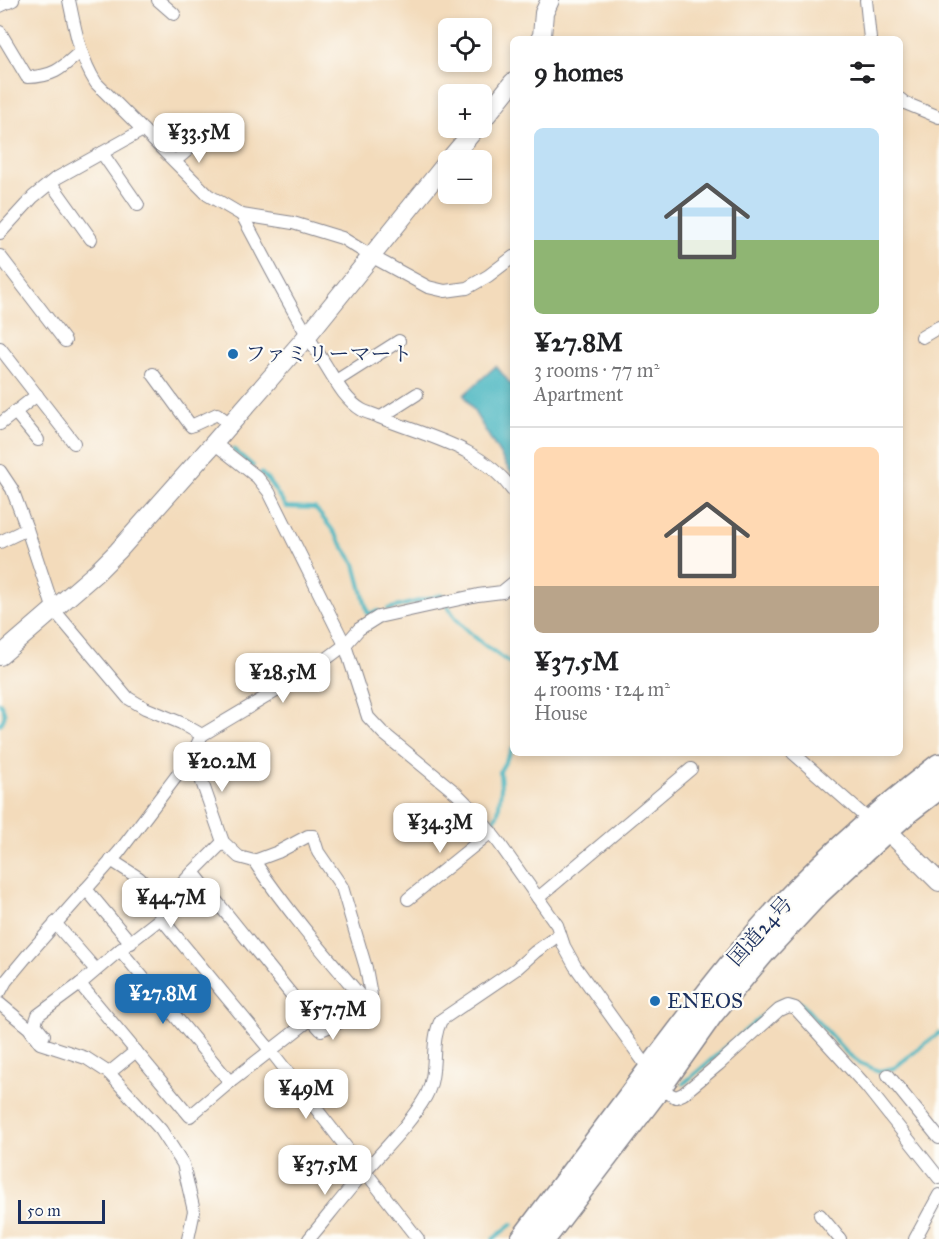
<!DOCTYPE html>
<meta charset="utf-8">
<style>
:root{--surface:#fff;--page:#f6f6f6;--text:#202124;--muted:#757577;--line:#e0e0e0;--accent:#1f6fb2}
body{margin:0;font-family:"IM FELL Great Primer","Noto Serif JP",serif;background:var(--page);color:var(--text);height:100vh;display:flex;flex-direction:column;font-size:22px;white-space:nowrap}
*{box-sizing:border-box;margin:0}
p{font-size:20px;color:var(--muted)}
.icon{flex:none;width:33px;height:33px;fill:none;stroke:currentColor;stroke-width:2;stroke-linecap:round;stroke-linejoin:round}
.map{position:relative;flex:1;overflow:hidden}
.sheet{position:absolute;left:510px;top:36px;width:393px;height:720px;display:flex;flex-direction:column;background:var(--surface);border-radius:9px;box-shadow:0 3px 9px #0003}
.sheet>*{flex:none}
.tools{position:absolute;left:438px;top:18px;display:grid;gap:12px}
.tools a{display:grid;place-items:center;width:54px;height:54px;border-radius:9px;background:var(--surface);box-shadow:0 3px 9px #0003;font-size:30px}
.scale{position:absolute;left:18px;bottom:15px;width:87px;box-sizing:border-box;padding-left:6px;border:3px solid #1b2f5e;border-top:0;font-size:16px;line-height:21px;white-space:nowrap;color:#1b2f5e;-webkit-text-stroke:4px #fdfcf7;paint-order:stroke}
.price{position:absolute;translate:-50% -51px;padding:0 14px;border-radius:12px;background:#fff;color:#222;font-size:20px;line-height:39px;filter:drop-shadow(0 2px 3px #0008)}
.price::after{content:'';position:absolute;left:50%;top:36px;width:18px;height:14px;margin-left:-9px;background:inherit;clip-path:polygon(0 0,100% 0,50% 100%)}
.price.on{background:var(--accent);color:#fff}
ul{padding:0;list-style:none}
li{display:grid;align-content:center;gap:12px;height:318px;padding:0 24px}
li+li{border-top:2px solid var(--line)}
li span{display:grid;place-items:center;height:186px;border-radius:9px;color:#555}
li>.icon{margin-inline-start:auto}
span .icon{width:108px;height:108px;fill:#fffc;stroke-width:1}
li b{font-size:26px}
h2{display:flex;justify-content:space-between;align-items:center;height:72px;padding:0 24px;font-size:26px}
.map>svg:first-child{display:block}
.water{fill:#46b5c0;stroke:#30728f;stroke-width:1.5}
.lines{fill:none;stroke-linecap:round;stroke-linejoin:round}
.stream{stroke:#46b5c0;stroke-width:4}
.street-casing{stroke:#87858c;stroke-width:14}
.secondary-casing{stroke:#87858c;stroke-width:20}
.highway-casing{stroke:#87858c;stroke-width:25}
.street{stroke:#fff;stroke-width:12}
.secondary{stroke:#fff;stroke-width:18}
.highway{stroke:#fff;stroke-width:22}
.poi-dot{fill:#1f6fb2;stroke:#fdfcf7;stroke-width:2}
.labels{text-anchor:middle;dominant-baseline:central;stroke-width:4.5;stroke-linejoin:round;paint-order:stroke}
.poi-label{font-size:21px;fill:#1b2f5e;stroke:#fdfcf7;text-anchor:start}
.street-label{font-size:21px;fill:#1b2f5e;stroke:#fdfcf7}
</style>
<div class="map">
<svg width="939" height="1239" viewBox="0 0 939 1239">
<rect width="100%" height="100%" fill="#fdfcf7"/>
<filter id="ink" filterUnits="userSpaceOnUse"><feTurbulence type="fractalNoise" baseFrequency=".0167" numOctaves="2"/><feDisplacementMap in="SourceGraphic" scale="12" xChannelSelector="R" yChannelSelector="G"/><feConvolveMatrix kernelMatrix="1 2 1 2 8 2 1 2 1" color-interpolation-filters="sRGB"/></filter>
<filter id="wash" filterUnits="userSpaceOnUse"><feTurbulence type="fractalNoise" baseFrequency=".008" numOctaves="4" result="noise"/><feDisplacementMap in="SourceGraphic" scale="24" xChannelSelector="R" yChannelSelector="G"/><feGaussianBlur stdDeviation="1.35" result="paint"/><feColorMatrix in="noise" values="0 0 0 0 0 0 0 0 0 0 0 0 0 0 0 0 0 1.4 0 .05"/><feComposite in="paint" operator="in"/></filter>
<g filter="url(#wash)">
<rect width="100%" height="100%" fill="#f3dbbb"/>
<path class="water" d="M 496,366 L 513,387 L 513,476 L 464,395 Z"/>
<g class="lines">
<g class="stream">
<path d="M 233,449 L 253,466"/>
<path d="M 261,473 L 268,480 L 286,507 L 315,508 L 331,528 L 355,564 L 368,614 L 378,611"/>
<path d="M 388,609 L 442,595 C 446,604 451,612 457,620 C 472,637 494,652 513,665"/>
<path d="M 0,703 C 5,711 7,717 0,724"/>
<path d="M 492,823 L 498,813 L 501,789 L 500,771 L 513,748"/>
<path d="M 683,1084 L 779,1002 L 791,999 L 801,1003 L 847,1053 L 860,1063 L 879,1071 L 894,1068 L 939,1033"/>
<path d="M 493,1239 L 512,1224"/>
</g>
</g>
</g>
<g filter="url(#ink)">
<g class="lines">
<g class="street-casing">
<g id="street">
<path d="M 69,0 C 75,29 80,58 96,83 L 208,195 L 242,215 L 293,223 L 342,238 L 371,256 L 428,287 L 445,291 L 467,288 L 488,276 L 513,257"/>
<path d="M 158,0 L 174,14"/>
<path d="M 866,0 L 870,39"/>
<path d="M 0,6 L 13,0"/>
<path d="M 0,32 L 27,77 C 54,77 62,68 81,51"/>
<path d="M 900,99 L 905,103 L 939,117"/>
<path d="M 102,153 L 138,205"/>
<path d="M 175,161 L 222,121"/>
<path d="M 51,183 L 91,239"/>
<path d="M 242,215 C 269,265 294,316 325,364 C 335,380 345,400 362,410 C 367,413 374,414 379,417 C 427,437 481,446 513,491"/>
<path d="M 0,233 L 33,197 L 55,179 L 143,130"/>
<path d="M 0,256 L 65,341"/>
<path d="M 922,337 L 939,327"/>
<path d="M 0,348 L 74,443"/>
<path d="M 153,374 L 191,426 L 217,414 L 230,424"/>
<path d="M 336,381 L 399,341"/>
<path d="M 15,412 L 38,440"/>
<path d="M 381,417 L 417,394"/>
<path d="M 0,424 L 37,395"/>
<path d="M 214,443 L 257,477 L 269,492 L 345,645 L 368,717 L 383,733 L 456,793 L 474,811 L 499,843 L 557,925 L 564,946 L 575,966 L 661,1086 L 669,1094 L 676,1097 L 683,1094 L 719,1064 L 779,1010 L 788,1006 L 795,1008 L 866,1086 L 939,1178"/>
<path d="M 0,471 L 12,489 L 27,529 L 54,610 L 128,698 L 145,708 L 181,723 L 202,735"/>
<path d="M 0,542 L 27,529"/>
<path d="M 793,753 L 870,821"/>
<path d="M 111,860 L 139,878 L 162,901"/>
<path d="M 254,861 C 288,912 329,959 369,1006"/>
<path d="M 193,872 L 311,1019"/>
<path d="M 86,889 L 131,943"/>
<path d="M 538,898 L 691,769"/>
<path d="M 408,899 L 491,832"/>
<path d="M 161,918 L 271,1051 L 418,1239"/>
<path d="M 55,923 L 96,970"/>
<path d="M 120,950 L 230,1082"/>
<path d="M 80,984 L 190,1116 L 230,1082 L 311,1019 L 321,1030 L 361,1013 L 369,1006 L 371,995 L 366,968 L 342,887 L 318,852 L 313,836 L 308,836 L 278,852 L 254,861 L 239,857 L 223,842 L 201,779 L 191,757"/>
<path d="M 0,992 L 6,981 L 26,957 L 119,852 L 191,757 L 202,735 L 313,669 L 345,645 L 359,629 L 378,617 L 478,595 L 502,592 L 513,583"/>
<path d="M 0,1004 L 29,1028 L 40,1043 L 86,1058 L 109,1073 L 161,1130 L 183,1164 L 194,1211 L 188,1239"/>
<path d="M 44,1035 L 35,1024 L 38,1015 L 80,984 L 120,950 L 161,918 L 159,907 L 162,901 L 178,888 L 193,872 L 223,842"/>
<path d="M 109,1073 L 136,1051"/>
<path d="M 888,1075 L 939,1138"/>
<path d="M 820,1215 L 840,1239"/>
<path d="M 309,1239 C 328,1216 346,1193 365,1171 C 386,1147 410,1124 426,1096 C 439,1072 429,1044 441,1020 L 516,969 L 535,952 L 560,934"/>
<path d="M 915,1239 L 939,1195"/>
</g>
</g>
<g class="secondary-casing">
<g id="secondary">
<path d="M 540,39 L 542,36 L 544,13 L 550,0"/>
<path d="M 482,121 L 513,82"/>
<path d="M 449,160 L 476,128"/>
<path d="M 0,656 L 96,573 L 118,551 L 214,443 L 307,336 L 448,161"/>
<path d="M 876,825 L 895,838 L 939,882"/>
</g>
</g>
<g class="highway-casing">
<g id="highway">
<path d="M 522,1239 C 564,1183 606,1127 648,1071 C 683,1024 717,979 755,935 C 809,872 873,816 939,765"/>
<path d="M 544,1239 L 661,1086 L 712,1014 L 766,950 L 819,893 L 885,832 L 909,811 L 939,788"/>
</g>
</g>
<use href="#street" class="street"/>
<use href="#secondary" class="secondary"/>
<use href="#highway" class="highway"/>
</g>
</g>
<g class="poi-dot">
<circle cx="233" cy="354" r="6"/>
<circle cx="655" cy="1001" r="6"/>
</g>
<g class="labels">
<g class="poi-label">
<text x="245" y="354">ファミリーマート</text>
<text x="667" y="1001">ENEOS</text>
</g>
<g class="street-label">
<text transform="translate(760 931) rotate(-48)">国道24号</text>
</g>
</g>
</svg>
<div class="tools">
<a><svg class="icon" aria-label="locate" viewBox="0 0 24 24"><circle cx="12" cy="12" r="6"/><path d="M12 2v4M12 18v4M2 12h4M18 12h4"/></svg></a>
<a>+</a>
<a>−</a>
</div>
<div class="scale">50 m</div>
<b class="price" style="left:199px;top:164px">¥33.5M</b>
<b class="price" style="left:283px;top:704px">¥28.5M</b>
<b class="price" style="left:222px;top:793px">¥20.2M</b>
<b class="price" style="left:440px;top:854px">¥34.3M</b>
<b class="price" style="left:171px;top:929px">¥44.7M</b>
<b class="price on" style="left:163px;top:1025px">¥27.8M</b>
<b class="price" style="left:333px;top:1041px">¥57.7M</b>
<b class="price" style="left:306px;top:1120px">¥49M</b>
<b class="price" style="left:325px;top:1196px">¥37.5M</b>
<section class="sheet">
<h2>9 homes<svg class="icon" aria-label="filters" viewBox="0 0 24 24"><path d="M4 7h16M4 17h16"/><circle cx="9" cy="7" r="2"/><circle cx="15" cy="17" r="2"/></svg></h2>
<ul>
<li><span style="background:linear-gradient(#bfe0f5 60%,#8fb573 0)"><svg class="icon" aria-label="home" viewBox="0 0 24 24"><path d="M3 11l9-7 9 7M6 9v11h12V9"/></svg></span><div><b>¥27.8M</b><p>3 rooms · 77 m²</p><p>Apartment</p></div></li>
<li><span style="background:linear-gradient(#ffd9b3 75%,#b9a48a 0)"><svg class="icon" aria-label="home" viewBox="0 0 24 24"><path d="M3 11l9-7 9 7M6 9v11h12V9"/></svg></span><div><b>¥37.5M</b><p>4 rooms · 124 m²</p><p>House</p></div></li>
</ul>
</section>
</div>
